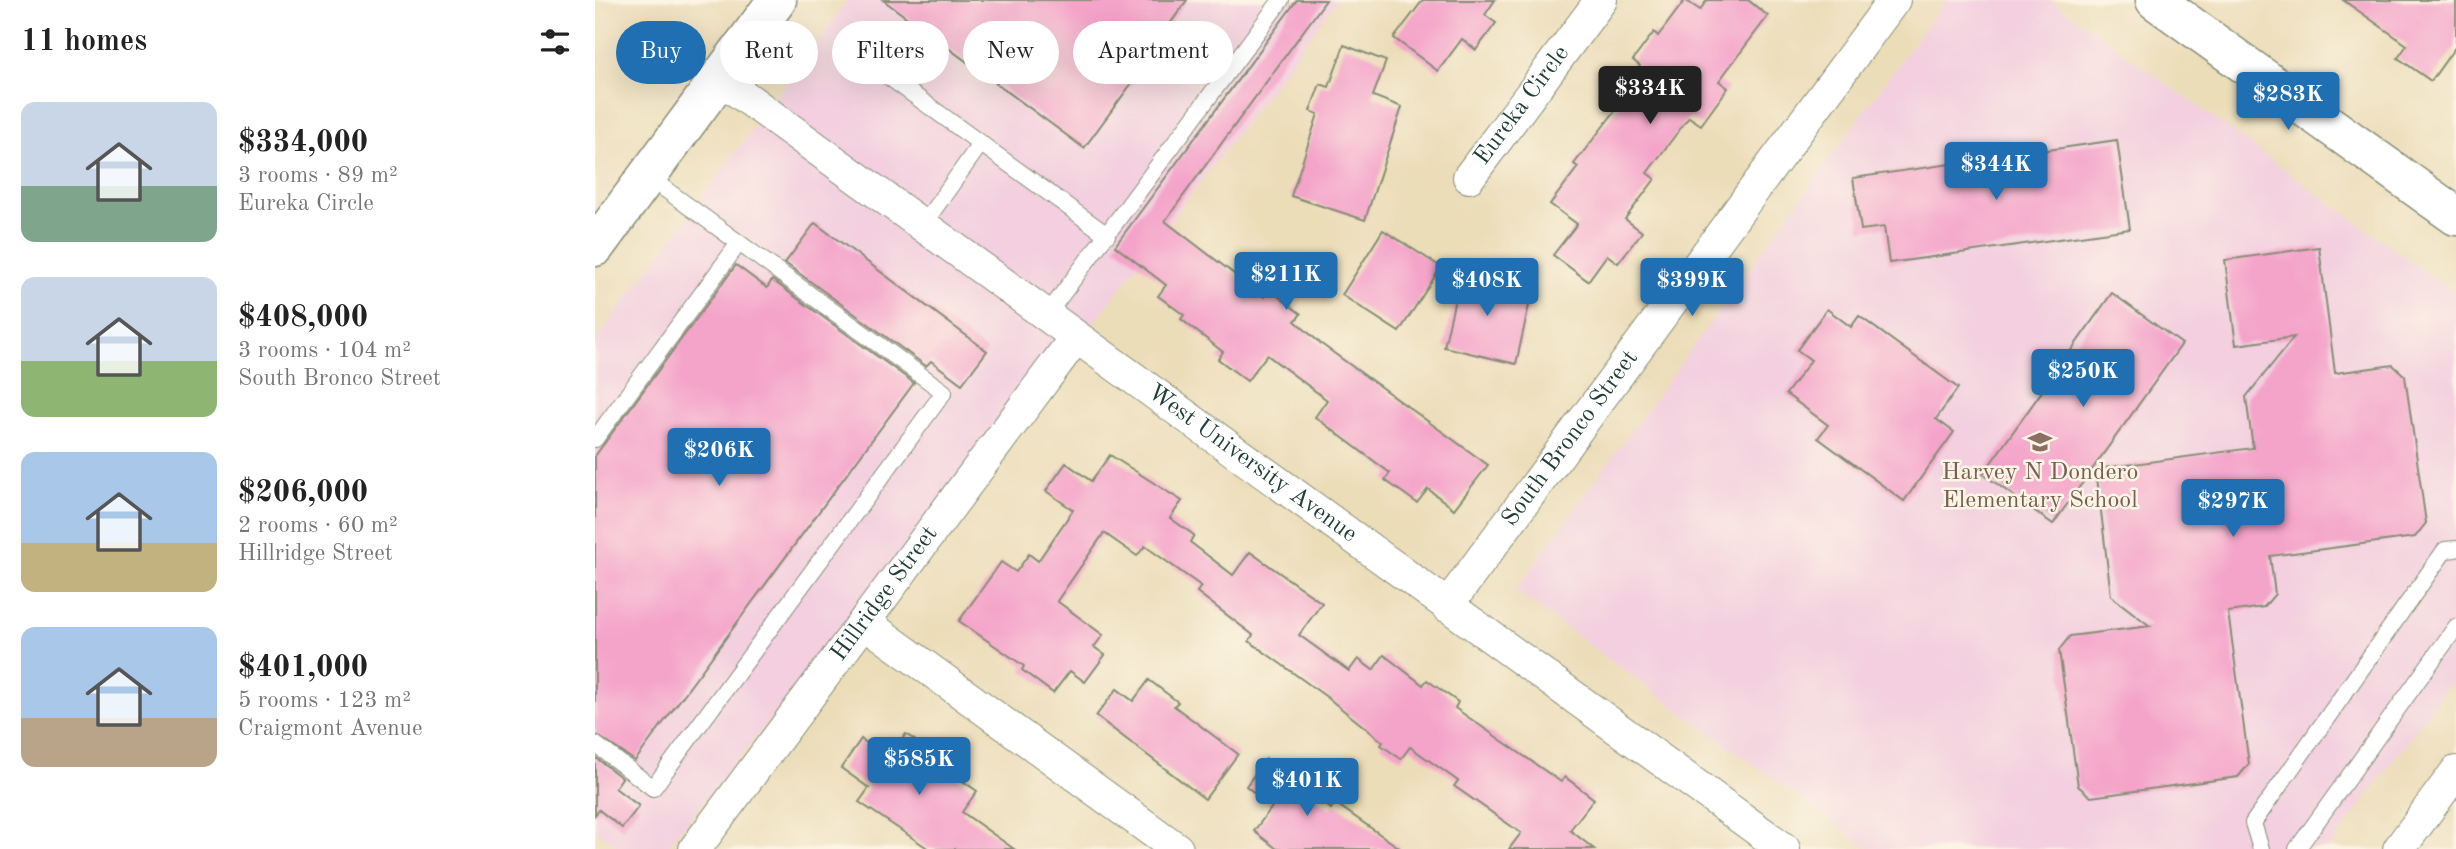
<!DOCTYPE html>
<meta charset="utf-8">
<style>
:root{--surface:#fff;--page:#f2f2f2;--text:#222;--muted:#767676;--accent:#1f6fb2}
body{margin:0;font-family:"Old Standard TT",serif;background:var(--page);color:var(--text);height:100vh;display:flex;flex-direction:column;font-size:26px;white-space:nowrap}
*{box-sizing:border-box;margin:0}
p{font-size:23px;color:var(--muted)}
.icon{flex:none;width:38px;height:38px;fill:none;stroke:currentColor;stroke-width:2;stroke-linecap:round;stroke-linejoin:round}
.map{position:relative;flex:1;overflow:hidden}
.sheet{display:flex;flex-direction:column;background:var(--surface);width:595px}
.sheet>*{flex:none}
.hud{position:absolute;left:21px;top:21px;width:665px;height:63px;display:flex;gap:14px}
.price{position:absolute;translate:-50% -60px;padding:0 16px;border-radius:7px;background:var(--accent);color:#fff;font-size:23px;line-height:46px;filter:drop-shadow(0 2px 4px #0008)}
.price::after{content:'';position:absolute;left:50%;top:42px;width:21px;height:16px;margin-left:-10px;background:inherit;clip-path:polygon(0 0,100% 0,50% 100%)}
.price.on{background:#222;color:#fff}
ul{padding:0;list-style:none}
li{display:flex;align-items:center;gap:21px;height:175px;padding:0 21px}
li span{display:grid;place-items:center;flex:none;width:196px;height:140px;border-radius:14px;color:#555}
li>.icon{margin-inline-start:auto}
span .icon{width:84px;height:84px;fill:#fffc;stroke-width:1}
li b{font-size:30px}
h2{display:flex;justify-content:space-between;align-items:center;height:84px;padding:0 21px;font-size:30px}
.tag{padding:0 24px;border-radius:32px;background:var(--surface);box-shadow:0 7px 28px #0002;font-size:24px;line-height:63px}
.tag.on{background:var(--accent);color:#fff}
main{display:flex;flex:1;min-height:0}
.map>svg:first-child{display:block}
.built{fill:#f3cfdf}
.building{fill:#f4a3c9}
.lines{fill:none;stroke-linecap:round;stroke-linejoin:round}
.lane-casing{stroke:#868d76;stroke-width:18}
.street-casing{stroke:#868d76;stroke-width:34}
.secondary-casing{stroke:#868d76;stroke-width:41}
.primary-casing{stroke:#868d76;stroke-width:41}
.lane{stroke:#fff;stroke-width:16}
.street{stroke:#fff;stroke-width:32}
.secondary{stroke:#fff;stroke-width:38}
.primary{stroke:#fff;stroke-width:38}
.labels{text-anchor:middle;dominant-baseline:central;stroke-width:5;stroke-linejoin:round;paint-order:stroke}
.street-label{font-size:24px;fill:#1f3d34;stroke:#fcf5e5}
.education-label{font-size:24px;fill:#785e54;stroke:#fcf5e5}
</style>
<main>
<section class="sheet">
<h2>11 homes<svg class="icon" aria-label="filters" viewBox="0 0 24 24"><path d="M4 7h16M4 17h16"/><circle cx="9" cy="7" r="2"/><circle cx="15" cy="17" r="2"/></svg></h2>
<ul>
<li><span style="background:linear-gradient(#c9d6e8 60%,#7fa58c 0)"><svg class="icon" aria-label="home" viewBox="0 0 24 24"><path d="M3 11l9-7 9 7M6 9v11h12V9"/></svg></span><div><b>$334,000</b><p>3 rooms · 89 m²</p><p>Eureka Circle</p></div></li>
<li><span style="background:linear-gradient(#c9d6e8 60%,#8fb573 0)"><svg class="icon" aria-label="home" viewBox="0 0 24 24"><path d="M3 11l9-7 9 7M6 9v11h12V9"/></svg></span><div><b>$408,000</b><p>3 rooms · 104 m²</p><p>South Bronco Street</p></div></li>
<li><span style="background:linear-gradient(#a9c7e8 65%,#c2b280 0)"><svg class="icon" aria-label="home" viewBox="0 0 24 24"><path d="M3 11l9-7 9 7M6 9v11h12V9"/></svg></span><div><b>$206,000</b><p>2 rooms · 60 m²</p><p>Hillridge Street</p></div></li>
<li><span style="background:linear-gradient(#a9c7e8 65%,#b9a48a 0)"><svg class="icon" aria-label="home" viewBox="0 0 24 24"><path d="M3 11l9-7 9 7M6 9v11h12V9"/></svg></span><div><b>$401,000</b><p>5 rooms · 123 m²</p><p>Craigmont Avenue</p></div></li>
</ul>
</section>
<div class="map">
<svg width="1861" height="849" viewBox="0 0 1861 849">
<rect width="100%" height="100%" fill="#fcf5e5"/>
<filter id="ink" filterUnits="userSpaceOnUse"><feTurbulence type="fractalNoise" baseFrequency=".0143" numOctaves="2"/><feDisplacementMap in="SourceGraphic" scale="14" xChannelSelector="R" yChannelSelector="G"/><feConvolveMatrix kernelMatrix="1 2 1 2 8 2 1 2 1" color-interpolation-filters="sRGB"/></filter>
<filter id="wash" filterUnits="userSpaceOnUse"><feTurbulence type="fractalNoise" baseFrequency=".00686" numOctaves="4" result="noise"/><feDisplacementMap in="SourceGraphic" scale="28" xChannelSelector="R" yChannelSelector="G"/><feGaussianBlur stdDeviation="1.57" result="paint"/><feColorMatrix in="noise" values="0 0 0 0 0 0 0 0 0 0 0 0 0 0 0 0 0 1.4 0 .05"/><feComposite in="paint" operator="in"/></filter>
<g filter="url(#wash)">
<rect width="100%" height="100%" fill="#ecddb9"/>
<g class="built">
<path d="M 253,0 L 742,0 L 508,311 L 70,849 L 26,849 L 0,830 L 0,342 Z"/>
<path d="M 1350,0 L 1456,0 L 1861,294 L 1861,674 L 1734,849 L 1275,849 L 920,591 Z"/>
</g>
<g id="blocks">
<g class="building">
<path d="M 288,0 L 592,0 L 550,59 L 553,61 L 489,148 Z"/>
<path d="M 702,0 L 731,0 L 570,221 L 669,297 L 675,290 L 706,314 L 700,321 L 725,343 L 893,465 L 859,509 L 833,489 L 822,503 L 790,480 L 795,473 L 720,417 L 732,400 L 672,355 L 652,381 L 623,359 L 628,352 L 586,319 L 589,315 L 563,296 L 571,285 L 520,246 Z"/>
<path d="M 828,0 L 900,0 L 890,15 L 901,23 L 881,50 L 867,39 L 843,71 L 799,38 Z"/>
<path d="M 1090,0 L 1105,10 L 1112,0 L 1153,0 L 1173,16 L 1124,81 L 1133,88 L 1106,125 L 1094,117 L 1052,173 L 1060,179 L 1030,219 L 1047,232 L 1023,263 L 1012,255 L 993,281 L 958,255 L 982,224 L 955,204 L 983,167 L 979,164 L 1027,102 L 1022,98 L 1045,66 L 1038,60 L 1059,32 L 1063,36 Z"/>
<path d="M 1748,0 L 1861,0 L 1861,46 L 1836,81 L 1803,58 L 1812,45 Z"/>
<path d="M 749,45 L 791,61 L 778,96 L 807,107 L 770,220 L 696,196 L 723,114 L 715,111 L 725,84 L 734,87 Z"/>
<path d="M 1522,140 L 1535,229 L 1294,263 L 1289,227 L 1266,230 L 1258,178 Z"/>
<path d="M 220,223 L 392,351 L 367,384 L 336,361 L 331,366 L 190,263 Z"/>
<path d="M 788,230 L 846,267 L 804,332 L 747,295 Z"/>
<path d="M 1724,247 L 1740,373 L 1798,365 L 1810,376 L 1831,523 L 1820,537 L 1675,556 L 1680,594 L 1669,607 L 1633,612 L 1654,764 L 1643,777 L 1496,797 L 1483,786 L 1464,650 L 1475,636 L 1555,626 L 1516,596 L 1501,469 L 1658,448 L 1651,397 L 1699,337 L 1641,345 L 1630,260 Z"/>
<path d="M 868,264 L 900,272 L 896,287 L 936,296 L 921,364 L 849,347 Z"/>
<path d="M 141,265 L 172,288 L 177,280 L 319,383 L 40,761 L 0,734 L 0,456 Z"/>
<path d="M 1517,293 L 1587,344 L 1458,524 L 1388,474 Z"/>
<path d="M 1232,309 L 1256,327 L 1264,316 L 1363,388 L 1341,419 L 1359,432 L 1309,501 L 1223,438 L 1233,425 L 1191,394 L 1216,360 L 1202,350 Z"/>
<path d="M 515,455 L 587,501 L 575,518 L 599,535 L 595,542 L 638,575 L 655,552 L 727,603 L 704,635 L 754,671 L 763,659 L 778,670 L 789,655 L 828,685 L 832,680 L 863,702 L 860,708 L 966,782 L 970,777 L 999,799 L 975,830 L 999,849 L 914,849 L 926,833 L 859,786 L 863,781 L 815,747 L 806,759 L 786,745 L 788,742 L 733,698 L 654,641 L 658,635 L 602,592 L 606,586 L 550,546 L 542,556 L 509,533 L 462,601 L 508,635 L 499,647 L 510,655 L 490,682 L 475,671 L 458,693 L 427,670 L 429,666 L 364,621 L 406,562 L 421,572 L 434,554 L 443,561 L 478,510 L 451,491 L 471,463 L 496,481 Z"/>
<path d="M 554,680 L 583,702 L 579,706 L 643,754 L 610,799 L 501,716 L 522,689 L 538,701 Z"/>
<path d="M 311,734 L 342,756 L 339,761 L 382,791 L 367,812 L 419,849 L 334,849 L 264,802 L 274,788 L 246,768 L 266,739 L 293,758 Z"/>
<path d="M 0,757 L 27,778 L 20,788 L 44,806 L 27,828 L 4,810 L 0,815 Z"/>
<path d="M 671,759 L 736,809 L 740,803 L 806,849 L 682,849 L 659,831 L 677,807 L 651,786 Z"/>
</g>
</g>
</g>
<g filter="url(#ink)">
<use href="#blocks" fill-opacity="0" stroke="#868d76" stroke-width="2"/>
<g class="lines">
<g class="lane-casing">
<g id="lane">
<path d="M 258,51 L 512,235"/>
<path d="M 327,226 L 386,143"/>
<path d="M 451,316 L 686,0"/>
<path d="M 0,439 L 144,243"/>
<path d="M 0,744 L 58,788 L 349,392 L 52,176"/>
<path d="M 1666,849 L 1658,823 L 1850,550 L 1861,549"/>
<path d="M 1702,849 L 1861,627"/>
</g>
</g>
<g class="street-casing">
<g id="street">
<path id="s1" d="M 124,78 L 1189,849"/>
<path id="s2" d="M 874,177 L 1006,0"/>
<path id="s3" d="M 852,606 L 1299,0"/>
<path d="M 269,622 L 582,849"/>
<path id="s4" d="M 100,849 L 481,337"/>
<path d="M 1804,849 L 1861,772"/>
</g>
</g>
<g class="secondary-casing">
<path id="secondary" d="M 1560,0 L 1861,216"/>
</g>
<g class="primary-casing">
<path id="primary" d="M 0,247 L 182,0"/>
</g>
<use href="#lane" class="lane"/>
<use href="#street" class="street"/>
<use href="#secondary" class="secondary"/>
<use href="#primary" class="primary"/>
</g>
</g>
<defs>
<g id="school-bare" transform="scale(1.89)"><path d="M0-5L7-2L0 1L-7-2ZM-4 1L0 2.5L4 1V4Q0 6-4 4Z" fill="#8d6e63" stroke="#fcf5e5" stroke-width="2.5" paint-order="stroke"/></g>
</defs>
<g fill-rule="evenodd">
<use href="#school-bare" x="1445" y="442"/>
</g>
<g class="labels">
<g class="street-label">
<text stroke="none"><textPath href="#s2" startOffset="89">Eureka Circle</textPath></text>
<text stroke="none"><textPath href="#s3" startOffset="208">South Bronco Street</textPath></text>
<text stroke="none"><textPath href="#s1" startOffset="658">West University Avenue</textPath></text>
<text stroke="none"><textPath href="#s4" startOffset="318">Hillridge Street</textPath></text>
</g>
<g class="education-label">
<text x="1445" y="473">Harvey N Dondero<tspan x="1445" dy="28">Elementary School</tspan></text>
</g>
</g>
</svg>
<b class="price on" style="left:1055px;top:126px">$334K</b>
<b class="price" style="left:1693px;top:132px">$283K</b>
<b class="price" style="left:1401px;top:202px">$344K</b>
<b class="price" style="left:691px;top:312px">$211K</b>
<b class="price" style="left:892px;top:318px">$408K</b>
<b class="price" style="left:1097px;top:318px">$399K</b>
<b class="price" style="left:1488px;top:409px">$250K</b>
<b class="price" style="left:124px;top:488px">$206K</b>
<b class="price" style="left:1638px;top:539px">$297K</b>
<b class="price" style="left:324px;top:797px">$585K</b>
<b class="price" style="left:712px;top:818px">$401K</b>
<div class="hud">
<a class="tag on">Buy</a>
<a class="tag">Rent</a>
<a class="tag">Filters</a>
<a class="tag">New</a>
<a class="tag">Apartment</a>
</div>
</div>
</main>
